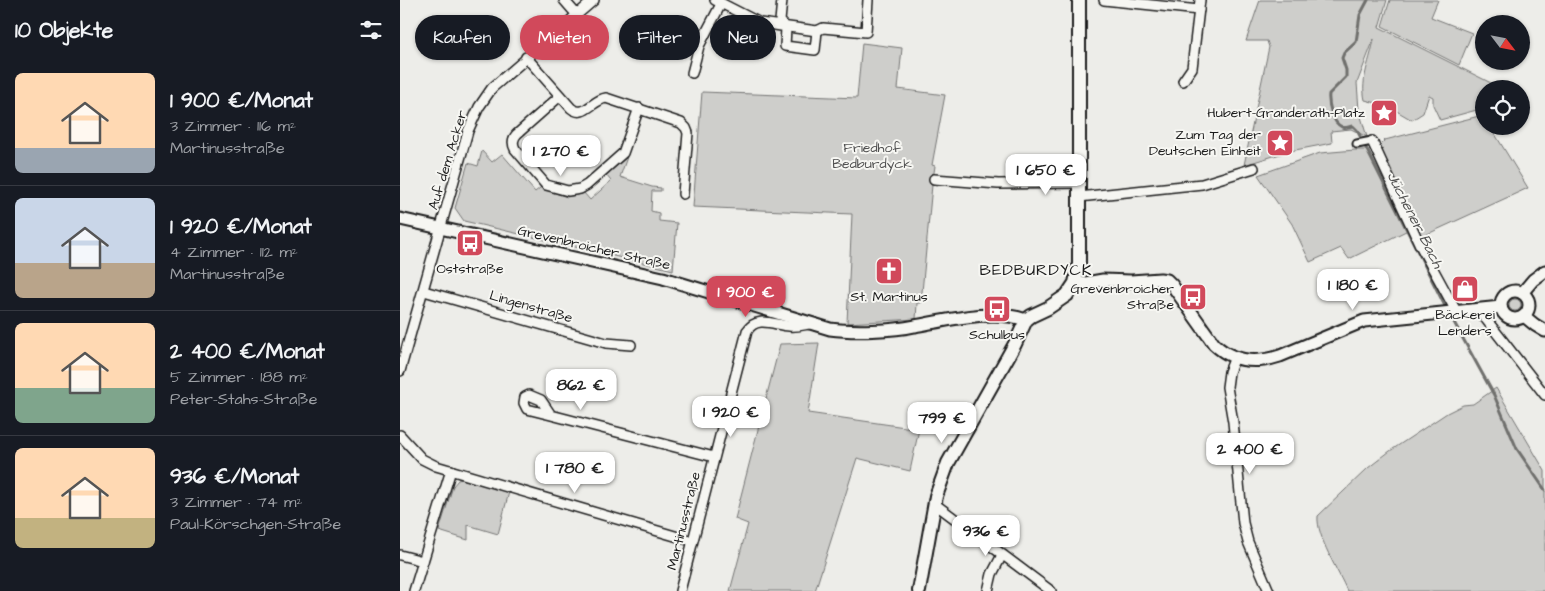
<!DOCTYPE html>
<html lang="de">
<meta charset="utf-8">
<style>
:root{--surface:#171b24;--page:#20242c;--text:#f1f3f6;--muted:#9ea1a6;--line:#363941;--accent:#d1495b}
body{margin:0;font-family:"Architects Daughter",sans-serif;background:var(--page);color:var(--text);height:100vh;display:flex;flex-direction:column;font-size:19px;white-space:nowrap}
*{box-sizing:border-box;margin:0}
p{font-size:16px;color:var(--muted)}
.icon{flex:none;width:28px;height:28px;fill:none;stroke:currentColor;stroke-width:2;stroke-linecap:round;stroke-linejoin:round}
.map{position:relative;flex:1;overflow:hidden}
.side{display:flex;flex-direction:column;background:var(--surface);width:400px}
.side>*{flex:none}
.top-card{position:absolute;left:15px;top:15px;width:475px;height:45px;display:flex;gap:10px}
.needle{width:32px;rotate:122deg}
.tools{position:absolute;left:1075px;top:15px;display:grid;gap:10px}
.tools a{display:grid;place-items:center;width:55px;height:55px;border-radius:50%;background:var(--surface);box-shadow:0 1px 4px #0004;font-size:25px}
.price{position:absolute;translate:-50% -42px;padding:0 11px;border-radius:10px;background:#fff;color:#222;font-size:16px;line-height:32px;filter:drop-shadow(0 1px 2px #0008)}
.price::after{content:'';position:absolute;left:50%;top:30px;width:15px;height:11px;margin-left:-8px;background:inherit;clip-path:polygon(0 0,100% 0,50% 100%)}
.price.on{background:var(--accent);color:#fff}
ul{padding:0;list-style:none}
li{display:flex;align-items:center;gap:15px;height:125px;padding:0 15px}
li+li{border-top:1px solid var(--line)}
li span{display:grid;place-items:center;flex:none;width:140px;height:100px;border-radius:8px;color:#555}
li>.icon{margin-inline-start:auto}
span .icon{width:60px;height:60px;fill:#fffc;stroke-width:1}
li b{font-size:21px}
h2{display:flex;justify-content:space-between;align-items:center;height:60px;padding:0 15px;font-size:21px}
.pill{padding:0 18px;border-radius:22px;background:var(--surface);box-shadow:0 1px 4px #0004;font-size:18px;line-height:45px}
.pill.on{background:var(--accent);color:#fff}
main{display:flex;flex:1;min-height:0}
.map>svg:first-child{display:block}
.green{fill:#cececb;stroke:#757574}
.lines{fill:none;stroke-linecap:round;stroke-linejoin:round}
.stream{stroke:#6f6f6d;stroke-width:3}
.pedestrian-casing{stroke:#1c1c1c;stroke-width:11}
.minor-casing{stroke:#1c1c1c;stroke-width:12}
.tertiary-casing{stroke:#1c1c1c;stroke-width:15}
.secondary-casing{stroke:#1c1c1c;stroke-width:16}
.pedestrian{stroke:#f6f6f2;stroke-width:7}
.minor{stroke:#f6f6f2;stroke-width:9}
.tertiary{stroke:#f6f6f2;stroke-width:11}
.secondary{stroke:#f6f6f2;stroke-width:12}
.labels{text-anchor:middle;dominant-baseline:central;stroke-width:4;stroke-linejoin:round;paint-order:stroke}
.poi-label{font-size:14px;fill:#1c1c1c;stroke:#f6f6f2}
.park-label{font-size:14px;fill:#515151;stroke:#f6f6f2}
.street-label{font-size:14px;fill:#1c1c1c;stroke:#f6f6f2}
.water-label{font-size:15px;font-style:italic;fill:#535352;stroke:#f6f6f2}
.quarter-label{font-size:16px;letter-spacing:1px;fill:#1c1c1c;stroke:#f6f6f2}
</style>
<main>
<section class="side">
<h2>10 Objekte<svg class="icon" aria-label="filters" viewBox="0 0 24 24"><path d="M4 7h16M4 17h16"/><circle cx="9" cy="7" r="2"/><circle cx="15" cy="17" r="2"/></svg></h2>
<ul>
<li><span style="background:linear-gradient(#ffd9b3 75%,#9aa5b1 0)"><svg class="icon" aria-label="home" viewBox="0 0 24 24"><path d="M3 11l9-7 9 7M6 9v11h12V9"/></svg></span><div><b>1 900 €/Monat</b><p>3 Zimmer · 116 m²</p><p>Martinusstraße</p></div></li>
<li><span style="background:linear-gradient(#c9d6e8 65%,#b9a48a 0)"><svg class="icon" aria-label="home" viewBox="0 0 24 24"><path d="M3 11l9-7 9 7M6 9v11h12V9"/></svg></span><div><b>1 920 €/Monat</b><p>4 Zimmer · 112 m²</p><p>Martinusstraße</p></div></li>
<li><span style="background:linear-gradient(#ffd9b3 65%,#7fa58c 0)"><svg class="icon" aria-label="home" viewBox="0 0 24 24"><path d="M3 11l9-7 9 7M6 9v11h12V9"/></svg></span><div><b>2 400 €/Monat</b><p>5 Zimmer · 188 m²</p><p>Peter-Stahs-Straße</p></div></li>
<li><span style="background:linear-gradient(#ffd9b3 70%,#c2b280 0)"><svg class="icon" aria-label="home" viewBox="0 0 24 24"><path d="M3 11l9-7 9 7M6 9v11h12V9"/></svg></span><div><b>936 €/Monat</b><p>3 Zimmer · 74 m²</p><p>Paul-Körschgen-Straße</p></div></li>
</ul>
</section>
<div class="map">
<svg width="1145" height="591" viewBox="0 0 1145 591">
<rect width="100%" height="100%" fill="#edede9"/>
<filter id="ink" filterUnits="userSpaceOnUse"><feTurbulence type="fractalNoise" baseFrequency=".02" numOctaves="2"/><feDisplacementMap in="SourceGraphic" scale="10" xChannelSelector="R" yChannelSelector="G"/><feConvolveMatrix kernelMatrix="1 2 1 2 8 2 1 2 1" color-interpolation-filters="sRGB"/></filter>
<g filter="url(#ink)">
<g class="green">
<path d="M 860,0 L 987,0 L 979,27 L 1103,89 L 1084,89 L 1084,108 L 1040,120 L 1033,105 L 1033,97 L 1029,95 L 1023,113 L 1012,120 L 988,106 L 965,100 C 960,79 971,59 974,39 L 957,83 L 959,110 L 967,137 L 951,129 L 931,131 L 932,143 L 890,151 L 844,165 L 869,47 L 867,41 L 846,41 Z"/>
<path d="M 990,0 L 1038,0 L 1031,17 L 1072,33 L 1059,65 L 982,26 Z"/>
<path d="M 462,43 L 502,48 L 498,89 L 545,95 L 532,165 L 535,166 L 532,185 L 521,303 L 517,303 L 516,319 L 447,323 L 452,214 L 293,207 L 302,92 L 457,98 Z"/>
<path d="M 1083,115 L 1084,126 L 1090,126 L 1128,188 L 1021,237 L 979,152 L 979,146 L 985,140 Z"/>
<path d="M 955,150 L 973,150 L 1010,229 L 949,259 L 941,248 L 910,262 L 892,224 L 858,175 L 920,153 Z"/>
<path d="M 82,151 L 92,162 L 102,154 L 135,192 L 141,187 L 143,189 L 167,197 L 184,193 L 190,200 L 211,181 L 206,175 L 227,157 L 220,177 L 252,187 L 261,188 L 261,191 L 252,191 L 251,211 L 259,213 L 259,221 L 277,223 L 273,270 L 64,221 L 55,208 L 68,163 L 78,166 Z"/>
<circle cx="1115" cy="305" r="6"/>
<path d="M 419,343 L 408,413 L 519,429 L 510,471 L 457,458 L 415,591 L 330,591 L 348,524 L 335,519 L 380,344 Z"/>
<path d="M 1096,388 L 1145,471 L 1145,591 L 947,591 C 939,572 916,536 918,516 L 968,468 L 990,451 L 1047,413 L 1063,405 L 1073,404 Z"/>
<path d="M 62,479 L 109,492 L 98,534 L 68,525 L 68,540 L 39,531 L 53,486 L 58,480 Z"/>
</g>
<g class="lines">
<g class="stream">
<path d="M 968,0 L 960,15 L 956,42 L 944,53 L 942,58 L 946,70 L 946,77 L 929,94 C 928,103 932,123 942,127 C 946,129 949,126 953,126 L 957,130 L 1047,310"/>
<path d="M 1050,315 L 1094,395 L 1117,449 L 1145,490"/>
</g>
<g class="pedestrian-casing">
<path id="pedestrian" d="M 957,144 L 972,141"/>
</g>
<g class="minor-casing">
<g id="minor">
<path d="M 164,0 L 177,15"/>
<path d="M 315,0 L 360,23 L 417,31 L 423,28 L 466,32 L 468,0"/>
<path d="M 382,0 L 380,21 L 386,28 L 385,46 L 415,50 L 417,31"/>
<path d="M 704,0 L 799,10"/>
<path d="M 126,57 L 171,108 C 184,119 192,100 206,98 L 281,123 L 286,128 L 288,133 L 283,194"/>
<path d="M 292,73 L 299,46 L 321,4"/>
<path d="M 783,81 L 792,68 L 800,0"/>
<path d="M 160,96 L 117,134 C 113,138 112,143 115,149 L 146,185 L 168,191 L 180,189 L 187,185 L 223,153 L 239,108"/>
<path d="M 972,141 L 1020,245 L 1056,311"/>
<path d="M 534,179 L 598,184 L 679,183"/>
<path d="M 679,197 L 802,184 L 854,168"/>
<path d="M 24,291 L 206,343 L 231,345"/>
<path d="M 1078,309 L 1145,395"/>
<path d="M 835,357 L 829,372 L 827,387 L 833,422 L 843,523 L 848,542 L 869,591"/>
<path d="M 0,371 L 68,131 L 79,107 L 92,88 L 194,0"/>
<path d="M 151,415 L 127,409 L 124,403 L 125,397 L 129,395 L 141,400 L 151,415 L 314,457"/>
<path d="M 0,435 L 22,459 L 36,466 L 292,541"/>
<path d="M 535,504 L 651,591"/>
<path d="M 0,555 L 23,561"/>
<path d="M 14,591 L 51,470"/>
<path d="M 280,591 L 347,331 C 357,315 374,325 389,326 C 396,327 403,325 409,324"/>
<path d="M 588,591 L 592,574 L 602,555"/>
</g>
</g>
<g class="tertiary-casing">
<g id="tertiary">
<path d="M 0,219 L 263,278 L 430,329 C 452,332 493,331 515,326 C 548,320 594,308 626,320"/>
<path d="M 674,285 L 703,280 L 731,281 L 760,279 L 767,280 L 772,285 L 814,344 C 833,362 856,364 880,356 L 964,321 L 1101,307"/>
<circle cx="1115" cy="305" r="14"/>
<path d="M 1122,293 L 1133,280 L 1145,271"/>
<path d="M 1124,316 L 1135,325 L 1145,331"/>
</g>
</g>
<g class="secondary-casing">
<path id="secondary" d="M 519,591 L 536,496 L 548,463 L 615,344 L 626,320 L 631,316 L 648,308 L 667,295 L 675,283 L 679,264 L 679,0"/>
</g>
<use href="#pedestrian" class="pedestrian"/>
<use href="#minor" class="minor"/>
<use href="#tertiary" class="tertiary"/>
<use href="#secondary" class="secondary"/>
</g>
</g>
<defs>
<g id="sight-square" transform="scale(1.4375)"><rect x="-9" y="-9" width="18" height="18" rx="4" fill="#d1495b" stroke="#f6f6f2"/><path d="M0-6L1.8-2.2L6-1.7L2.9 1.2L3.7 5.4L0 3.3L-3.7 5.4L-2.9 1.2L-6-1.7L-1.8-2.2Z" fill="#fff"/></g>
<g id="bus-square" transform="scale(1.4375)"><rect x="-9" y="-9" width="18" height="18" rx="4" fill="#d1495b" stroke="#f6f6f2"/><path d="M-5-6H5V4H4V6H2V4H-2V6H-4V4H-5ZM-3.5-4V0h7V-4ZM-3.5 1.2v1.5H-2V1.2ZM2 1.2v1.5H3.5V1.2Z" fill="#fff"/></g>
<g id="church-square" transform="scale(1.4375)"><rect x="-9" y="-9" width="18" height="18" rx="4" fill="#d1495b" stroke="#f6f6f2"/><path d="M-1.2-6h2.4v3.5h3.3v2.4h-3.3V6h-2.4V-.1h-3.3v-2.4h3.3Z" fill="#fff"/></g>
<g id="shop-square" transform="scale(1.4375)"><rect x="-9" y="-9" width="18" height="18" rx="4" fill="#d1495b" stroke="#f6f6f2"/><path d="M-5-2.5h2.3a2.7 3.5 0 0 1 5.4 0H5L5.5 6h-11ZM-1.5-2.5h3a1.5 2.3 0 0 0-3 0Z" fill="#fff"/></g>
</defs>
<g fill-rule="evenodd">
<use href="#sight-square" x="984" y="113"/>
<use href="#sight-square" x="880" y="143"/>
<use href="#bus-square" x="70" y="243"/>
<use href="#church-square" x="489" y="271"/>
<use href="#shop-square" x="1065" y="289"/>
<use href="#bus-square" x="793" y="297"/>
<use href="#bus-square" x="597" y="309"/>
</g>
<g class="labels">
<g class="poi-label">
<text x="965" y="113" text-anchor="end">Hubert-Granderath-Platz</text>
<text x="861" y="135" text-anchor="end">Zum Tag der<tspan x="861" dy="16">Deutschen Einheit</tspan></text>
<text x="70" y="269">Oststraße</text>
<text x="774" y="289" text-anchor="end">Grevenbroicher<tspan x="774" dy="16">Straße</tspan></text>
<text x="489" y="297">St. Martinus</text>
<text x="1065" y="315">Bäckerei<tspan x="1065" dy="16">Lenders</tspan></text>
<text x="597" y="335">Schulbus</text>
</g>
<g class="park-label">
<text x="472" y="148">Friedhof<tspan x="472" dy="16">Bedburdyck</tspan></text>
</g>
<g class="street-label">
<text transform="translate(48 160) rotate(-73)">Auf dem Acker</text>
<text transform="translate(194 248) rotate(13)">Grevenbroicher Straße</text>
<text transform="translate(131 307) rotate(16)">Lingenstraße</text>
<text transform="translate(284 521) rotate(-76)">Martinusstraße</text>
</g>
<g class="water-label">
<text transform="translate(1015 220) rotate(63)">Jüchener Bach</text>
</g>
<g class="quarter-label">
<text x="636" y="270">BEDBURDYCK</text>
</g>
</g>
</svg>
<div class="tools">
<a><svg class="needle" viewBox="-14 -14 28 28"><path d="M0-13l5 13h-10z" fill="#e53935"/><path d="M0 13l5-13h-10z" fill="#9ea1a6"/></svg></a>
<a><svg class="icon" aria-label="locate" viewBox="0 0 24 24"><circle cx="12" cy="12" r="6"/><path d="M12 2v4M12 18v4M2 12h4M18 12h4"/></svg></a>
</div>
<b class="price" style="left:161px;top:177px">1 270 €</b>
<b class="price" style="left:646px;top:196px">1 650 €</b>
<b class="price" style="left:953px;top:311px">1 180 €</b>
<b class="price on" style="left:346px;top:318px">1 900 €</b>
<b class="price" style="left:181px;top:411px">862 €</b>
<b class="price" style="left:331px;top:438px">1 920 €</b>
<b class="price" style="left:542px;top:444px">799 €</b>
<b class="price" style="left:850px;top:475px">2 400 €</b>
<b class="price" style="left:175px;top:494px">1 780 €</b>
<b class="price" style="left:586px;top:557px">936 €</b>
<div class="top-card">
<a class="pill">Kaufen</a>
<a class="pill on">Mieten</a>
<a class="pill">Filter</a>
<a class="pill">Neu</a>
</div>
</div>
</main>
